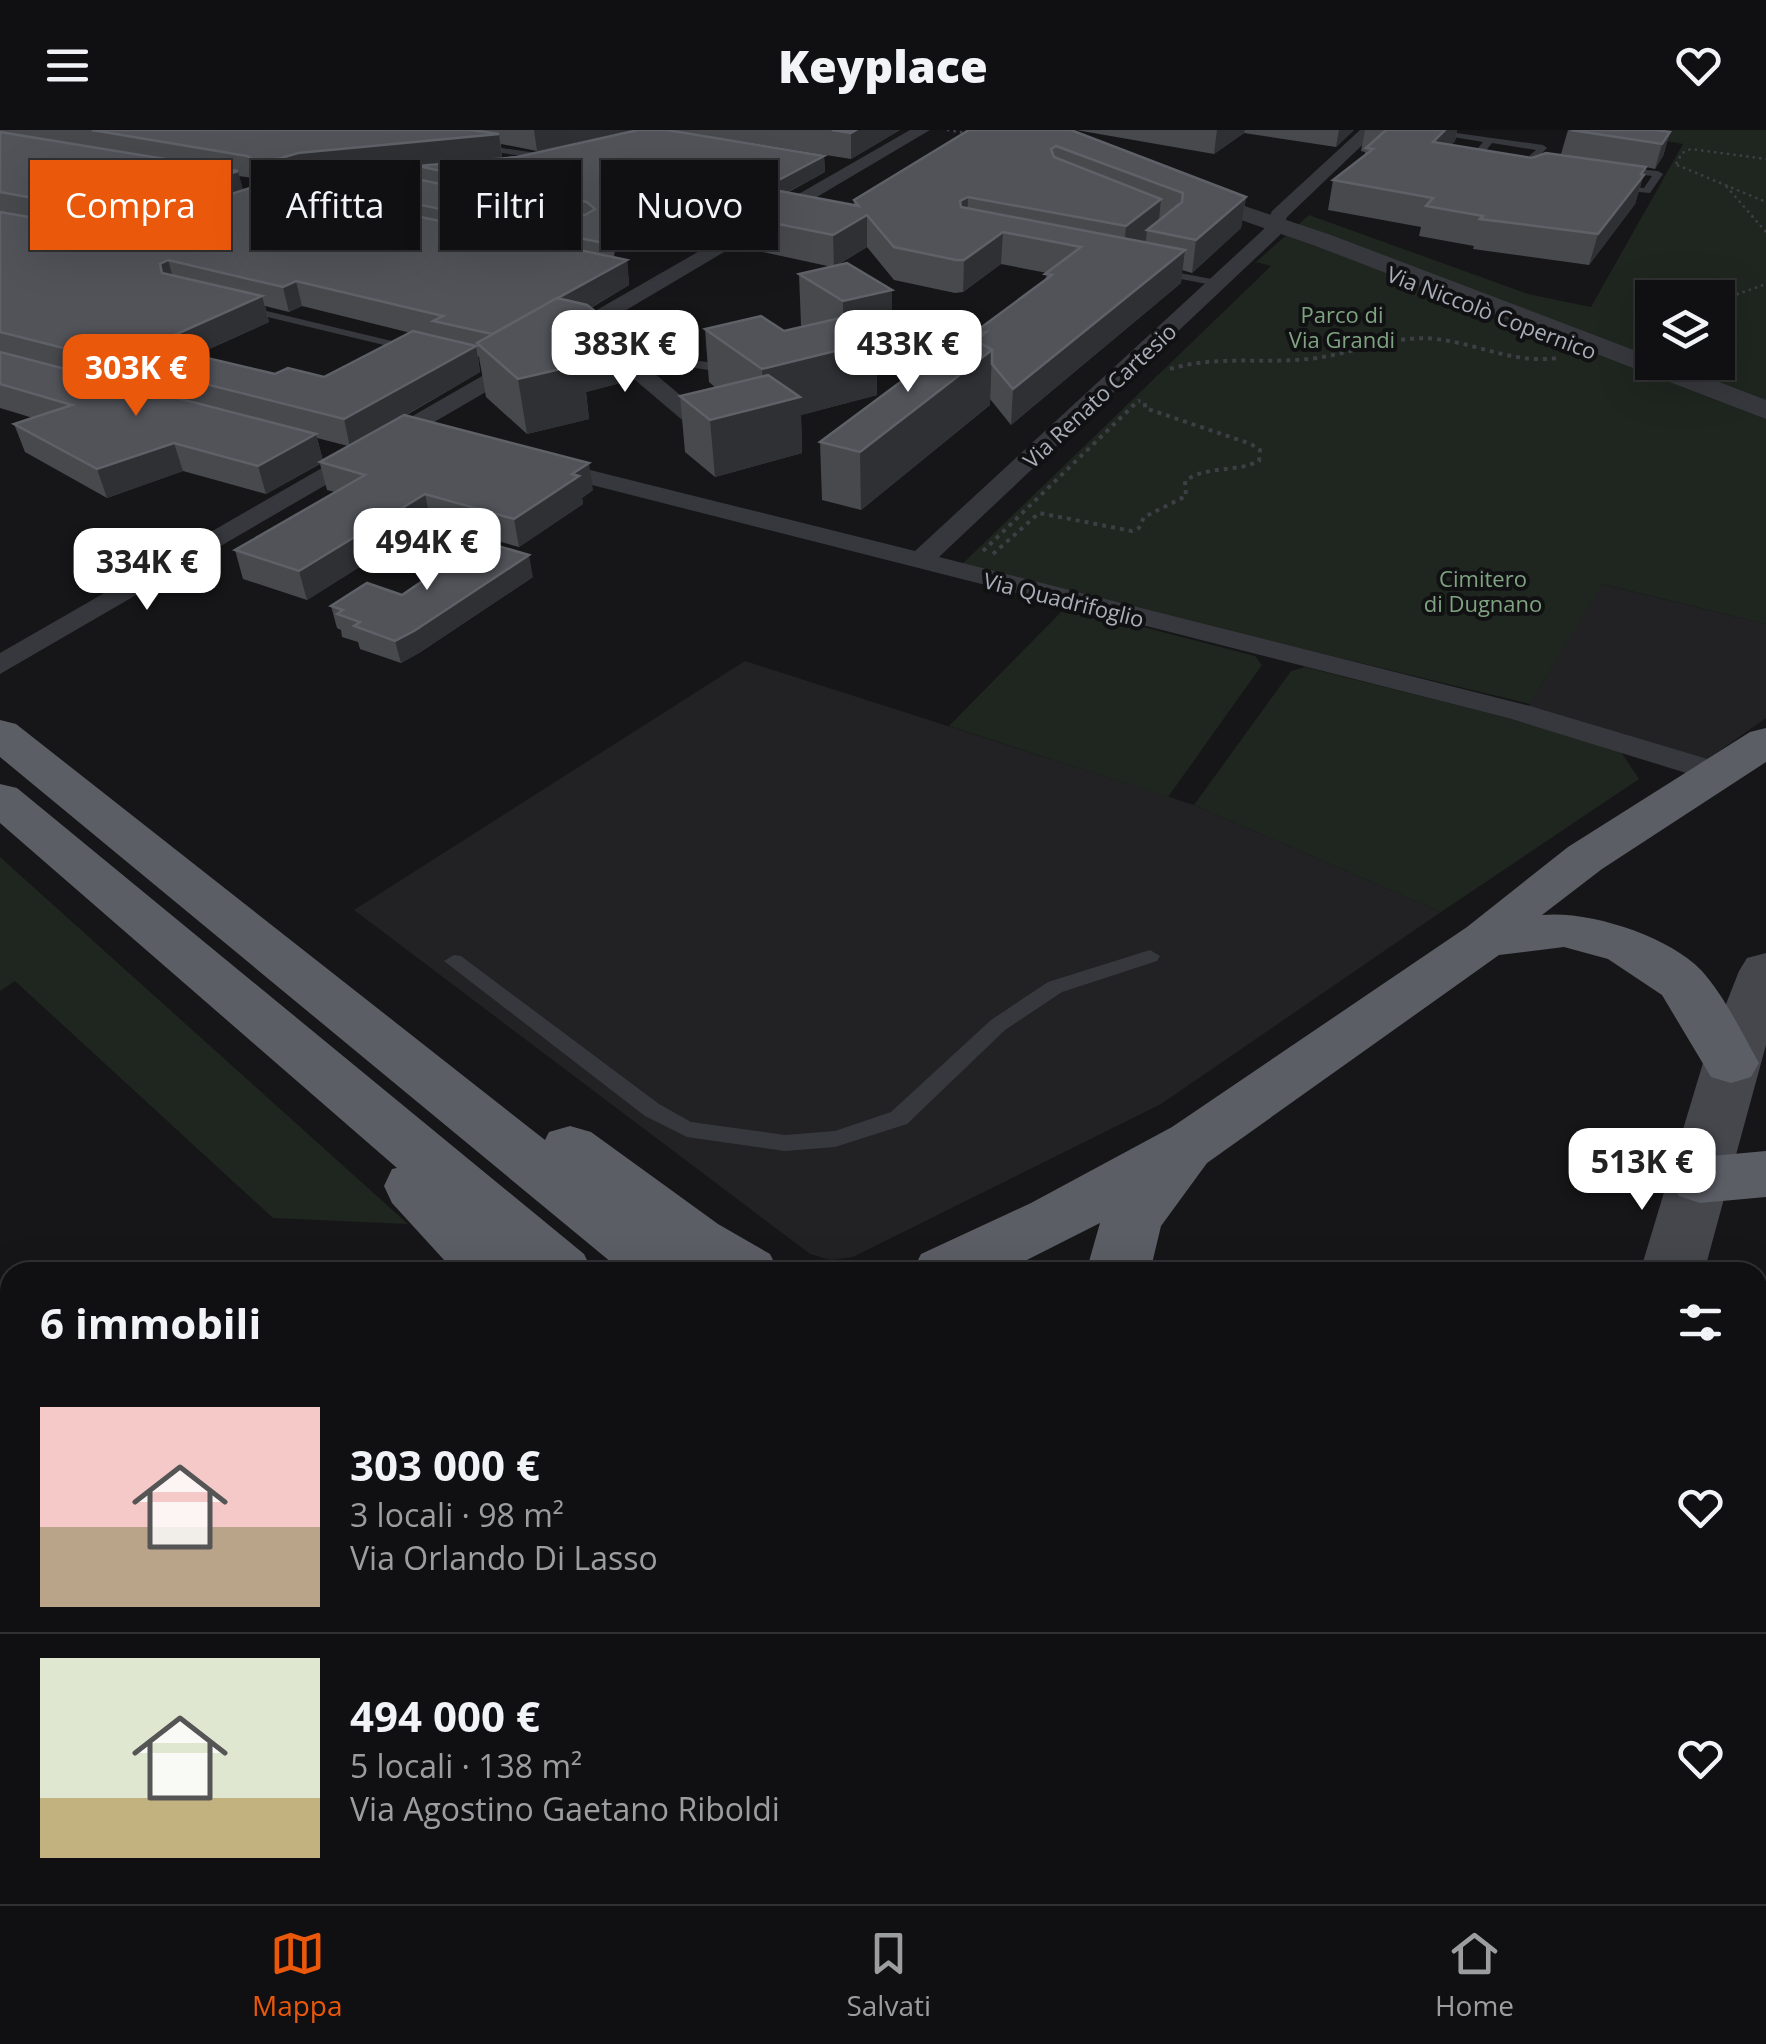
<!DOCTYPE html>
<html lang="it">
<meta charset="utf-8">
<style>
:root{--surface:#101012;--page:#1e1e20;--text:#f1f3f6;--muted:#9c9d9f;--line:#303032;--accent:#ea580c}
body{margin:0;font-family:"Open Sans",sans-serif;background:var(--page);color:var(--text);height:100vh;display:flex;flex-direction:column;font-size:38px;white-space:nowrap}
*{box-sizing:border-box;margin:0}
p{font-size:32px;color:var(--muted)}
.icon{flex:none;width:55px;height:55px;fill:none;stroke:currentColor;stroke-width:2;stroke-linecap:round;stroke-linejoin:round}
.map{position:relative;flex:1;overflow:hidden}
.details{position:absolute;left:0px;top:1132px;width:1768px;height:642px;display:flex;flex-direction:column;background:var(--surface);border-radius:30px 30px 0 0;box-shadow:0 10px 40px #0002,0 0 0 2px var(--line)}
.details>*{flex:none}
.banner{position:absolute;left:30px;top:30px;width:1000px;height:90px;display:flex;gap:20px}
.tools{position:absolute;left:1635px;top:150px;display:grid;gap:20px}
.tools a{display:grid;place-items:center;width:100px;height:100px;border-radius:0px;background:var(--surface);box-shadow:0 10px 40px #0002,0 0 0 2px var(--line);font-size:50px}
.price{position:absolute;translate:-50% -85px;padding:0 22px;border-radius:20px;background:#fff;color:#222;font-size:32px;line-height:65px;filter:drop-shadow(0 2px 5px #0008)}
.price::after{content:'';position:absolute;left:50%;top:60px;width:30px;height:22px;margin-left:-15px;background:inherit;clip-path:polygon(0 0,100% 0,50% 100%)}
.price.on{background:var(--accent);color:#fff}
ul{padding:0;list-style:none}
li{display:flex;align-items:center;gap:30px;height:250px;padding:0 40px}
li+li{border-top:2px solid var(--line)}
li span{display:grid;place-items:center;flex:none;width:280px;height:200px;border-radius:0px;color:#555}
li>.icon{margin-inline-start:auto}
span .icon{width:120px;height:120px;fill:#fffc;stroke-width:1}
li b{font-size:42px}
h2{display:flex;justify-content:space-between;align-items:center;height:120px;padding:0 40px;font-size:42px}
.tag{padding:0 35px;border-radius:0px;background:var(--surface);box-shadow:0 10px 40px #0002,0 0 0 2px var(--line);font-size:35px;line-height:90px}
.tag.on{background:var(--accent);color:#fff}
header{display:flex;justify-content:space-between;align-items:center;height:130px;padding:0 40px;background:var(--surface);font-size:45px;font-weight:800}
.dock{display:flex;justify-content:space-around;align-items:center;height:140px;border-top:2px solid var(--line);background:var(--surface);font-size:28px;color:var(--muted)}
.dock a{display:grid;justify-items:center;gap:5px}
.dock .on{color:var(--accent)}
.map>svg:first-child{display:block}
.built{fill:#222225}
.green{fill:#1e261f;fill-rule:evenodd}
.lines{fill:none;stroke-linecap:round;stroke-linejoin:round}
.stream{stroke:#2c353c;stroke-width:15}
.path-far1{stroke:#3d3f44;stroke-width:2.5;stroke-dasharray:2.5 4;stroke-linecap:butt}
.path{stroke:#3d3f44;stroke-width:4;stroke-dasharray:4 5;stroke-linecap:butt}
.service{fill:#37383d;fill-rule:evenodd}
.minor{fill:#37383d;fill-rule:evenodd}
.tertiary{fill:#37383d;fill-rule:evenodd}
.secondary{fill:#45474d;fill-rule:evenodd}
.trunk{fill:#5b5e65;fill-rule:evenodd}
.wall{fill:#47494d;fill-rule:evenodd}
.shaded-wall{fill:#2f3033}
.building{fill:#525359;stroke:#5f6168;stroke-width:2.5}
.labels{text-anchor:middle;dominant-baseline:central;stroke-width:8;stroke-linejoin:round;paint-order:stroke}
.far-street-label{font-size:22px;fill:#a8adb8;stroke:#111113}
.far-park-label{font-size:22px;fill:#7fa381;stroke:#111113}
</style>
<header><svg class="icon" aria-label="menu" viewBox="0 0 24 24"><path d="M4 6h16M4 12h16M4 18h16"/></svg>Keyplace<svg class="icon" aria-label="heart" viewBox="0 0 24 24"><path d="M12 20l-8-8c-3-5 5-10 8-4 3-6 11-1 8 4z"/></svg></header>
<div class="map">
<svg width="1766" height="1774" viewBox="0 0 1766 1774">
<rect width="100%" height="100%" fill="#161618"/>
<g class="built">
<path d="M 1601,454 L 1766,494 L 1766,588 L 1705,631 L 1527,579 Z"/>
<path d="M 745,531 L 1194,675 L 1441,782 L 1161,974 L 853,1127 L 830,1130 L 810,1124 L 354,780 Z"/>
</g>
<g class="green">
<path d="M 1644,0 L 1766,0 L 1766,494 L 1602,454 L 1530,574 L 960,436 L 1271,136 L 1256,132 L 1309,85 L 1528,164 L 1591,177 L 1683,14 L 1639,6 ZM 1652,168 L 1718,168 L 1718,232 L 1652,232 Z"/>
<path d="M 1066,477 L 1255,526 L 1262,535 L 1168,667 L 949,596 Z"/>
<path d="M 1305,537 L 1504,587 L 1621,622 L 1639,649 L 1441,782 L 1194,675 L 1291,541 Z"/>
<path d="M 0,727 L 408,1094 L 273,1088 L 15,851 L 0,861 Z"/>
</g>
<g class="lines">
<g class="stream">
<path d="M 0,1695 L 10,1704"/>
<path d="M 83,1765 L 94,1774"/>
</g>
<g class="path-far1">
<path d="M 947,0 L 966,3"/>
<path d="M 1676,34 L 1682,23 L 1691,19 L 1766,29"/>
<path d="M 1677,35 L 1766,72"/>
<path d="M 1726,56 L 1766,102"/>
<path d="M 1718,171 L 1766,154"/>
<path d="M 1634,201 L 1652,194"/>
</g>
<g class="path">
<path d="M 1634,201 L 1640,199"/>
<path d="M 1170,239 C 1216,225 1261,234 1308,229 C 1351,225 1392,204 1436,209 C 1479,214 1514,234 1557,228"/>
<path d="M 983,421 L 1139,270"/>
<path d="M 993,424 L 1039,383 L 1132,401 L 1139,398 L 1144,387 L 1186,366 L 1185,351 C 1207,335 1235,343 1259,331 L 1260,320 L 1251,314 L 1145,278 L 1145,273 L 1139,271"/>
</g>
<g class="service">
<path d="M 1412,0 L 1435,0 L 1543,15 L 1547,18 L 1541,24 L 1565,30 C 1557,35 1537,31 1529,26 L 1536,20 L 1492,13 L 1476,33 L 1484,36 L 1479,39 L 1465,34 L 1483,12 Z"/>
<path d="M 475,14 L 550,25 L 555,28 L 550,31 L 478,19 Z"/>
<path d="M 1616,37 L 1658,41 L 1663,44 L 1650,63 L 1617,60 L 1614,55 L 1644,58 L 1652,46 L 1619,42 Z"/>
<path d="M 1154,138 L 1217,150 L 1222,153 L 1217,156 L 1150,143 L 1149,141 Z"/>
<path d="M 242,175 L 417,217 L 419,219 L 413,222 L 238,180 L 236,178 Z"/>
<path d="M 615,219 L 714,233 L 731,230 L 737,234 L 714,241 L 611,224 L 609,222 Z"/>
<path d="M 1150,820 L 1160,826 L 1157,831 L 1062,862 L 1005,900 L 907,994 L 835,1017 L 785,1021 L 687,1007 L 645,986 L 444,831 L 454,825 L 461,826 L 659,974 L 691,992 L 785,1005 L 835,1001 L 891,982 L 991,890 L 1048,852 Z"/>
</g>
<g class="minor">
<path d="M 910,0 L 930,0 L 579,208 L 623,217 L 710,290 L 714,295 L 710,300 L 694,300 L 608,227 L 565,216 L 0,544 L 0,523 Z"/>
<path d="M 1360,0 L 1378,0 L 1287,87 L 1280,105 L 939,427 L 1530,576 L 1731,636 L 1736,643 L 1731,650 L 1709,650 L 1508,588 L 533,340 L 530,335 L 542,328 L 915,421 L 1264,99 L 1272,81 Z"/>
<path d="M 468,35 L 477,40 L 474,44 L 306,59 L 238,82 L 229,77 L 304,49 Z"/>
</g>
<path class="tertiary" d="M 1185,56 L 1331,105 L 1652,227 L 1652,232 L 1667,232 L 1766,270 L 1766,289 L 1313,115 L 1177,68 L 1174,63 Z"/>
<path class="secondary" d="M 1766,823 L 1766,915 L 1704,1142 L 1640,1142 L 1703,933 L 1739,841 L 1747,828 Z"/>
<g class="trunk">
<path d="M 0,590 L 16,594 L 545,1010 L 549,1002 L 570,996 L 591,1002 L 718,1094 L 770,1124 L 779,1142 L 623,1142 L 0,627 Z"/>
<path d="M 1766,598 L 1766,632 L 1602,739 L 1542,785 C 1588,780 1669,806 1701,840 C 1724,865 1742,903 1759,933 L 1751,947 L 1731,953 L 1711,947 L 1662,865 L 1608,829 L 1564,817 L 1499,825 L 1207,1033 L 1161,1096 L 1150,1142 L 1086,1142 L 1100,1093 L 1003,1142 L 912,1142 L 921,1124 L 1031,1073 L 1172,997 L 1467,797 L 1568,717 L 1750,602 Z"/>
<path d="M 0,654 L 17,658 L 584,1124 L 593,1142 L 455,1142 L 392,1073 L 384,1056 L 392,1039 L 397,1038 L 0,693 Z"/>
<path d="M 1766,1021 L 1766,1067 L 1700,1073 L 1679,1066 L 1670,1050 L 1679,1034 L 1700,1027 Z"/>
<path d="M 1758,1700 L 1766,1703 L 1766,1774 L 1730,1774 L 1725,1765 L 1758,1765 Z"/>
<path d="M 412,1765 L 498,1765 L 496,1774 L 410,1774 Z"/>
<path d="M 916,1765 L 1006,1765 L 1010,1774 L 920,1774 Z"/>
<path d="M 1253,1765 L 1346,1765 L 1350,1774 L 1257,1774 Z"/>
<path d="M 1394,1765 L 1487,1765 L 1491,1774 L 1398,1774 Z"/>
</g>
</g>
<g class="wall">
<path d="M 0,0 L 632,0 L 537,21 L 501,14 L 502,27 L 304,45 L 271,56 L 299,61 L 296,49 L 421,49 L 418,36 L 824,26 L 825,42 L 787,63 L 854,75 L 854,70 L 1071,0 L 1246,67 L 1241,98 L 1192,143 L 1182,140 L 1181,153 L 1011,295 L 990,269 L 990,275 L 861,380 L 822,370 L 820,312 L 971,208 L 1045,151 L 1047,143 L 1001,134 L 963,162 L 955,163 L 894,150 L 867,117 L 836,136 L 892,212 L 876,216 L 877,265 L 801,285 L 802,323 L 715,347 L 685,322 L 680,266 L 716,258 L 709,252 L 705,199 L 784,201 L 803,197 L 801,195 L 799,144 L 832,137 L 740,117 L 738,94 L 709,111 L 704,110 L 700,116 L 673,110 L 640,88 L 614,124 L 615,128 L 627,130 L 629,155 L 591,178 L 618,199 L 624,252 L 586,262 L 589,289 L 527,304 L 486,267 L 479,227 L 478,226 L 480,242 L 405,286 L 593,360 L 582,368 L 583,374 L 519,417 L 431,392 L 307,470 L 243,449 L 235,420 L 335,362 L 327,360 L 320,334 L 266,364 L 183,341 L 107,368 L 25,322 L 14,294 L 33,288 L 0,278 ZM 239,46 L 253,48 L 261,54 L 243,60 ZM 265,176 L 289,182 L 302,176 L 411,203 L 324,247 L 275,244 L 196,225 L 269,192 ZM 317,308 L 348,316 L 323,331 Z"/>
<path d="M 671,0 L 900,0 L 851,29 Z"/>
<path d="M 1076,0 L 1354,0 L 1336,17 L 1244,3 L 1214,24 Z"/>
<path d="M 1365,0 L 1457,0 L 1455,11 L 1451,15 L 1532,28 L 1637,36 L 1561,24 L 1568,0 L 1670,2 L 1663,26 L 1655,39 L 1646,37 L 1635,74 L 1589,135 L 1473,119 L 1474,116 L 1419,106 L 1421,97 L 1328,80 L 1333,50 L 1365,25 L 1365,22 L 1361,21 Z"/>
<path d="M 533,447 L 419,523 L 401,533 L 360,519 L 358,512 L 342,507 L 341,500 L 337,498 L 331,476 Z"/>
</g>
<g class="shaded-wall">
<path d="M 534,0 L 632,0 L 537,21 Z"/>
<path d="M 856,0 L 900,0 L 851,29 L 851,3 Z"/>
<path d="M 1217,0 L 1245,0 L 1244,3 L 1214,24 Z"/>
<path d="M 1339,0 L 1354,0 L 1336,17 Z"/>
<path d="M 1445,0 L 1457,0 L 1455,11 L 1427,41 L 1433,12 Z"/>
<path d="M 1670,2 L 1663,26 L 1655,39 L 1662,14 Z"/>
<path d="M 499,4 L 502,27 L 304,45 L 267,57 L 261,34 L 298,23 Z"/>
<path d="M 824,26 L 825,42 L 767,73 L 738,86 L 738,94 L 709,111 L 708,94 L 760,60 Z"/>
<path d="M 1646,37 L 1635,74 L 1589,135 L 1598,104 Z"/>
<path d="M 238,41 L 244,64 L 130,102 L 123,78 Z"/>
<path d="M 968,67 L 967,98 L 960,71 Z"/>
<path d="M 1246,67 L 1241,98 L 1192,143 L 1196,110 Z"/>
<path d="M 1161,69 L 1158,100 L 1147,100 L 1146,110 L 1123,128 L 1126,96 Z"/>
<path d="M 638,71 L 640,88 L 614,124 L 613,115 L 609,112 Z"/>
<path d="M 867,85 L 867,117 L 834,137 L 833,105 Z"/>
<path d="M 703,93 L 704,110 L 700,116 L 699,99 Z"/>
<path d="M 1003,102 L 1001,134 L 963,162 L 964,130 Z"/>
<path d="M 1185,120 L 1181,153 L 1011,295 L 1013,259 Z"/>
<path d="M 168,130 L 175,155 L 167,159 L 160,134 Z"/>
<path d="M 627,130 L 629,155 L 500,231 L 495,205 Z"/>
<path d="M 296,151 L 302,176 L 289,182 L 283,157 Z"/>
<path d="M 892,160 L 892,212 L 876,216 L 877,265 L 801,285 L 802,323 L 715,347 L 710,290 L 764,277 L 762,239 L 844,219 L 843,171 Z"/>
<path d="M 262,166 L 269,192 L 160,241 L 152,215 Z"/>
<path d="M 618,199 L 624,252 L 586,262 L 589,289 L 527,304 L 518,249 L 556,213 Z"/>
<path d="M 986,202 L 992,220 L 990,275 L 861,380 L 860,322 L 970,238 L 971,205 Z"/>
<path d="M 476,216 L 480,242 L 350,317 L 344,289 Z"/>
<path d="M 316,304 L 323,332 L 266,364 L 258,336 Z"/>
<path d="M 174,313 L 183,341 L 107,368 L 97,339 Z"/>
<path d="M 589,333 L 593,360 L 582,368 L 583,374 L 519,417 L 514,389 L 572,344 Z"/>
<path d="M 425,364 L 431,392 L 307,470 L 299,441 Z"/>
<path d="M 529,425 L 533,447 L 419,523 L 401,533 L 395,511 Z"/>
</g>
<g class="building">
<path d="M 92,0 L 472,0 L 499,4 L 298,23 L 261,34 L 247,26 Z"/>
<path d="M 638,0 L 667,0 L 824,26 L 760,60 L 766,61 L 708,94 L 703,93 L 699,99 L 671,93 L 638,71 L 609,112 L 613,115 L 296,49 L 375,40 L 585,85 L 595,79 L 587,72 L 418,36 L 517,27 Z"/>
<path d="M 832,0 L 856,0 L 851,3 Z"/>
<path d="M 969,0 L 1071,0 L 1246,67 L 1196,110 L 1147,100 L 1182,72 L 1183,63 L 1056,16 L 1051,19 L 1054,27 L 1161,69 L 1126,96 L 968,67 L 960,71 L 961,77 L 1185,120 L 1013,259 L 992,234 L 992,220 L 976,211 L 986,202 L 971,205 L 1052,145 L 1045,144 L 1081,117 L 1003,102 L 964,130 L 956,130 L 894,117 L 867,85 L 833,105 L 738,86 L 780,61 L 859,76 L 854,70 Z"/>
<path d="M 1386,0 L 1445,0 L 1433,12 L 1532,28 L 1546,23 L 1646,37 L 1641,44 L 1644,45 L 1598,104 L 1480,89 L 1483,86 L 1426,76 L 1433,68 L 1333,50 L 1373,19 L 1366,18 Z"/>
<path d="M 1571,0 L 1656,0 L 1670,2 L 1662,14 Z"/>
<path d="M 0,2 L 238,41 L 123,78 L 82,77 L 0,62 Z"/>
<path d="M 262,54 L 627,130 L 492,204 L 433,191 L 443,186 L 296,151 L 283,157 L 168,130 L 160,134 L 162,143 L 262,166 L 152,215 L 275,244 L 288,238 L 324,247 L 413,201 L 476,216 L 344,289 L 0,202 L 0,82 L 80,96 L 126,98 Z"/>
<path d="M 847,133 L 892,160 L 843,171 L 799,144 Z"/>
<path d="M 557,168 L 587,175 L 618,199 L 556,213 L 582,234 L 518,249 L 477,213 Z"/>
<path d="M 761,186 L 784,201 L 840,188 L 876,211 L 762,239 L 705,199 Z"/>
<path d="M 965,204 L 992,220 L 860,322 L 820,312 Z"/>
<path d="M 0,222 L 316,304 L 258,336 L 174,313 L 97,339 L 14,294 L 72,275 L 0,254 Z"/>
<path d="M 768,245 L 800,267 L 710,290 L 680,266 Z"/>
<path d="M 404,285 L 589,333 L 572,344 L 579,346 L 514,389 L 425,364 L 299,441 L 235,420 L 365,345 L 320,332 Z"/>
<path d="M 481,411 L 529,425 L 414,501 L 395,511 L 354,496 L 360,492 L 337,484 L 343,480 L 331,476 L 367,453 L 402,465 Z"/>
</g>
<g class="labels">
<g class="far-street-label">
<text transform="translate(1492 182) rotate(21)">Via Niccolò Copernico</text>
<text transform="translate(1099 265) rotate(-43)">Via Renato Cartesio</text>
<text transform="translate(1064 469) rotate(14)">Via Quadrifoglio</text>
</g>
<g class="far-park-label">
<text x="1342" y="184">Parco di<tspan x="1342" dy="25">Via Grandi</tspan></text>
<text x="1483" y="448">Cimitero<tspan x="1483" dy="25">di Dugnano</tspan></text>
</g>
</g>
</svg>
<div class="tools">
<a><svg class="icon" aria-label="layers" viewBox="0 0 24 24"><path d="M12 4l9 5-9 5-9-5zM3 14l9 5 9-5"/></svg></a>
</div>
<b class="price" style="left:625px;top:265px">383K €</b>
<b class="price" style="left:908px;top:265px">433K €</b>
<b class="price on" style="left:136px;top:289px">303K €</b>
<b class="price" style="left:427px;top:463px">494K €</b>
<b class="price" style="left:147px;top:483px">334K €</b>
<b class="price" style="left:1642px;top:1083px">513K €</b>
<div class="banner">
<a class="tag on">Compra</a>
<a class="tag">Affitta</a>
<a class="tag">Filtri</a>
<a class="tag">Nuovo</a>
</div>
<section class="details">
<h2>6 immobili<svg class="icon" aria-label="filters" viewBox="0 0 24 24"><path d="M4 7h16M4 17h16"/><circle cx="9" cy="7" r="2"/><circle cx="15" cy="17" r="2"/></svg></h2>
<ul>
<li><span style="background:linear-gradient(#f6c9c9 60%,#b9a48a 0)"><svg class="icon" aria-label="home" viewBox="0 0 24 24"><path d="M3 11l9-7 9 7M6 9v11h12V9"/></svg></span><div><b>303 000 €</b><p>3 locali · 98 m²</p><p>Via Orlando Di Lasso</p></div><svg class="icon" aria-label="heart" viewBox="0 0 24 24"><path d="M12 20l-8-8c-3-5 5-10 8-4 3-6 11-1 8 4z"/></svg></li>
<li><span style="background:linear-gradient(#dfe7d0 70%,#c2b280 0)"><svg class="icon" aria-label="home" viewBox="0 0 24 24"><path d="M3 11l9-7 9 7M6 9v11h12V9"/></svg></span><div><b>494 000 €</b><p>5 locali · 138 m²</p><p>Via Agostino Gaetano Riboldi</p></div><svg class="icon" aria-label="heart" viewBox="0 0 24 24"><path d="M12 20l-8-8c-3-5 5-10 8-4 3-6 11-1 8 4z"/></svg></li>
</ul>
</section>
</div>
<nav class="dock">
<a class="on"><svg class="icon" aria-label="map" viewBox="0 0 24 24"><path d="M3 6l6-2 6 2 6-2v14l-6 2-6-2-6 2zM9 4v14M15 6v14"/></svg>Mappa</a>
<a><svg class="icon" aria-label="saved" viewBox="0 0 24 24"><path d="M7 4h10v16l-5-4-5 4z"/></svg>Salvati</a>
<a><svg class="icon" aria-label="home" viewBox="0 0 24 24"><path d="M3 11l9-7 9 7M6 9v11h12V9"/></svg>Home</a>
</nav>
